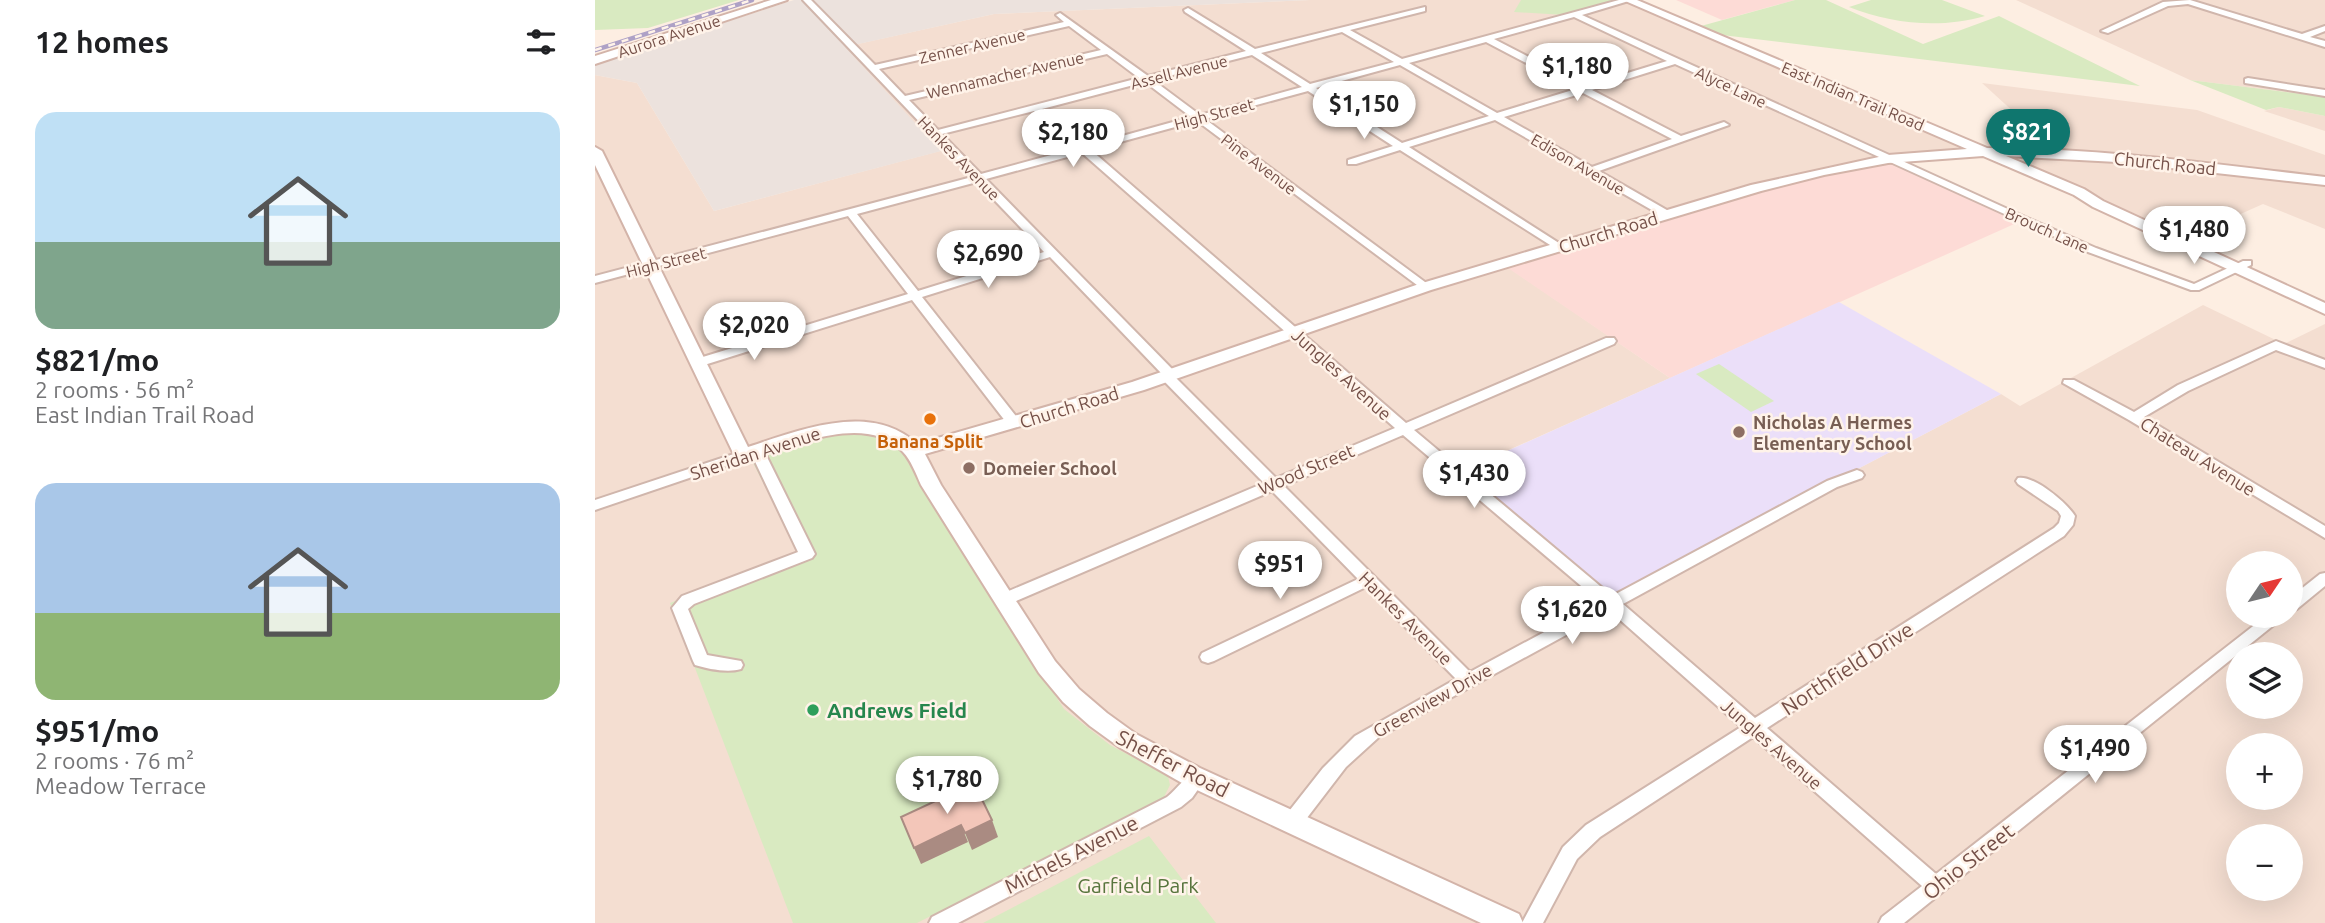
<!DOCTYPE html>
<meta charset="utf-8">
<style>
:root{--surface:#fff;--page:#f6f6f6;--text:#202124;--muted:#757577;--accent:#0f766e}
body{margin:0;font-family:Ubuntu,sans-serif;background:var(--page);color:var(--text);height:100vh;display:flex;flex-direction:column;font-size:26px;white-space:nowrap}
*{box-sizing:border-box;margin:0}
p{font-size:23px;color:var(--muted)}
.icon{flex:none;width:38px;height:38px;fill:none;stroke:currentColor;stroke-width:2;stroke-linecap:round;stroke-linejoin:round}
.map{position:relative;flex:1;overflow:hidden}
.details{display:flex;flex-direction:column;background:var(--surface);width:595px}
.details>*{flex:none}
.needle{width:46px;rotate:55deg}
.controls{position:absolute;left:1631px;top:551px;display:grid;gap:14px}
.controls a{display:grid;place-items:center;width:77px;height:77px;border-radius:50%;background:var(--surface);box-shadow:0 7px 28px #0002;font-size:35px}
.price{position:absolute;translate:-50% -60px;padding:0 16px;border-radius:24px;background:#fff;color:#222;font-size:23px;line-height:46px;filter:drop-shadow(0 2px 4px #0008)}
.price::after{content:'';position:absolute;left:50%;top:42px;width:21px;height:16px;margin-left:-10px;background:inherit;clip-path:polygon(0 0,100% 0,50% 100%)}
.price.current{background:var(--accent);color:#fff}
ul{padding:0;list-style:none}
li{display:grid;align-content:center;gap:14px;height:371px;padding:0 35px}
li span{display:grid;place-items:center;height:217px;border-radius:21px;color:#555}
li>.icon{margin-inline-start:auto}
span .icon{width:126px;height:126px;fill:#fffc;stroke-width:1}
li b{font-size:30px}
h2{display:flex;justify-content:space-between;align-items:center;height:84px;padding:0 35px;font-size:30px}
main{display:flex;flex:1;min-height:0}
.map>svg:first-child{display:block}
.residential{fill:#f4ded1;fill-rule:evenodd}
.commercial{fill:#fddbd6}
.industrial{fill:#ece2dd}
.education{fill:#ebdff9}
.green{fill:#d9eac1}
.lines{fill:none;stroke-linecap:round;stroke-linejoin:round}
.street-casing{stroke:#d0b6ac;stroke-width:4}
.secondary-casing{stroke:#d3b4a9;stroke-width:4}
.street{fill:#fff;fill-rule:evenodd}
.secondary{fill:#fff;fill-rule:evenodd}
.rail-casing{stroke:#aea1c6;stroke-width:4.5}
.rail{stroke:#fff3e9;stroke-width:2.5;stroke-dasharray:7;stroke-linecap:butt}
.shaded-wall{fill:#aa8b82}
.building{fill:#f3c6b9;stroke:#aa8b82;stroke-width:2}
.food-dot{fill:#e8710a;stroke:#fff3e9;stroke-width:2.5}
.education-dot{fill:#8d6e63;stroke:#fff3e9;stroke-width:2.5}
.leisure-dot{fill:#2e9e5b;stroke:#fff3e9;stroke-width:2.5}
.labels{text-anchor:middle;dominant-baseline:central;stroke-width:5;stroke-linejoin:round;paint-order:stroke}
.far-street-label{font-size:16px;fill:#755048;stroke:#fff3e9}
.street-label{font-size:18px;fill:#755048;stroke:#fff3e9}
.education-label{font-size:18px;font-weight:bold;fill:#785e54;stroke:#fff3e9;text-anchor:start}
.food-label{font-size:18px;font-weight:bold;fill:#c56008;stroke:#fff3e9}
.near-street-label{font-size:21px;fill:#755048;stroke:#fff3e9}
.near-leisure-label{font-size:21px;font-weight:bold;fill:#27864d;stroke:#fff3e9;text-anchor:start}
.near-park-label{font-size:21px;fill:#58753d;stroke:#fff3e9}
</style>
<main>
<section class="details">
<h2>12 homes<svg class="icon" aria-label="filters" viewBox="0 0 24 24"><path d="M4 7h16M4 17h16"/><circle cx="9" cy="7" r="2"/><circle cx="15" cy="17" r="2"/></svg></h2>
<ul>
<li><span style="background:linear-gradient(#bfe0f5 60%,#7fa58c 0)"><svg class="icon" aria-label="home" viewBox="0 0 24 24"><path d="M3 11l9-7 9 7M6 9v11h12V9"/></svg></span><div><b>$821/mo</b><p>2 rooms · 56 m²</p><p>East Indian Trail Road</p></div></li>
<li><span style="background:linear-gradient(#a9c7e8 60%,#8fb573 0)"><svg class="icon" aria-label="home" viewBox="0 0 24 24"><path d="M3 11l9-7 9 7M6 9v11h12V9"/></svg></span><div><b>$951/mo</b><p>2 rooms · 76 m²</p><p>Meadow Terrace</p></div></li>
</ul>
</section>
<div class="map">
<svg width="1730" height="923" viewBox="0 0 1730 923">
<rect width="100%" height="100%" fill="#fdeee2"/>
<g class="residential">
<path d="M 715,0 L 1026,0 L 1389,154 L 1292,161 L 911,266 L 1075,378 L 871,469 L 1018,597 L 1406,394 L 1425,406 L 1608,305 L 1689,344 L 1730,324 L 1730,923 L 0,923 L 0,75 L 42,83 L 119,211 L 345,151 L 249,47 L 399,14 ZM 1643,564 L 1696,564 L 1696,616 L 1643,616 ZM 1643,654 L 1696,654 L 1696,707 L 1643,707 ZM 1643,746 L 1696,746 L 1696,798 L 1643,798 ZM 1643,836 L 1696,836 L 1696,889 L 1643,889 Z"/>
<path d="M 1421,0 L 1730,0 L 1730,97 L 1595,80 Z"/>
<path d="M 1387,83 L 1602,110 L 1730,155 L 1730,229 L 1668,204 L 1594,237 L 1423,163 L 1458,148 Z"/>
<path d="M 1684,107 L 1730,116 L 1730,131 L 1669,111 Z"/>
</g>
<g class="commercial">
<path d="M 1081,0 L 1200,0 L 1127,20 Z"/>
<path d="M 1292,161 L 1426,221 L 1075,378 L 910,266 L 1191,181 Z"/>
</g>
<path class="industrial" d="M 199,0 L 715,0 L 399,14 L 250,47 L 346,151 L 119,211 L 42,83 L 0,75 L 0,64 Z"/>
<path class="education" d="M 1244,302 L 1406,394 L 1018,597 L 870,470 Z"/>
<g class="green">
<path d="M 0,0 L 144,0 L 53,28 L 0,30 Z"/>
<path d="M 926,0 L 1017,0 L 1020,1 L 970,15 L 919,12 Z"/>
<path d="M 1200,0 L 1231,0 L 1328,44 L 1404,16 L 1545,86 L 1127,35 L 1106,26 Z"/>
<path d="M 1276,0 L 1347,0 L 1390,16 C 1345,29 1297,24 1254,7 Z"/>
<path d="M 1595,80 L 1730,97 L 1730,116 L 1684,107 L 1671,110 Z"/>
<path d="M 1124,364 L 1179,401 L 1156,412 L 1101,374 Z"/>
<path d="M 266,432 L 289,438 L 303,446 L 391,590 L 469,709 L 515,745 L 573,776 L 575,785 L 569,797 L 322,923 L 198,923 L 75,603 L 204,553 L 155,457 L 221,435 Z"/>
<path d="M 554,836 L 621,923 L 388,923 Z"/>
</g>
<g class="lines">
<g class="street-casing">
<g id="street">
<path d="M 208,0 L 216,0 L 280,65 L 469,22 L 461,15 L 465,13 L 553,76 L 651,51 L 590,12 L 589,10 L 593,8 L 660,49 L 830,7 L 830,11 L 755,30 L 807,59 L 1024,0 L 1037,0 L 987,15 L 1428,216 L 1501,248 L 1599,284 L 1648,261 L 1656,261 L 1656,265 L 1604,290 L 1596,290 L 1493,252 L 1080,64 L 997,90 L 1086,136 L 1129,122 L 1134,125 L 1004,171 L 1077,213 L 1077,217 L 1069,217 L 900,120 L 814,147 L 967,245 L 969,247 L 963,250 L 805,150 L 761,164 L 753,164 L 753,160 L 798,146 L 713,91 L 610,119 L 834,285 L 834,289 L 830,291 L 602,121 L 496,150 L 811,423 L 1011,338 L 1019,338 L 1021,341 L 1019,344 L 819,430 L 1017,596 L 1232,481 L 1262,470 L 1267,472 L 1269,475 L 1267,478 L 1242,487 L 1028,604 L 1160,718 L 1459,528 L 1464,523 L 1466,516 L 1463,511 L 1423,484 L 1421,481 L 1423,478 C 1439,475 1472,503 1480,516 L 1478,525 L 1469,536 L 1172,728 L 1341,874 L 1671,616 L 1690,616 L 1309,923 L 1284,923 L 1287,917 L 1327,886 L 1158,737 L 1005,837 L 982,859 L 948,923 L 927,923 L 968,847 L 991,825 L 1146,727 L 1015,611 L 784,737 L 751,767 L 705,827 L 698,829 L 691,827 L 689,821 L 691,815 L 728,768 L 760,736 L 861,679 L 771,587 L 619,661 L 613,663 L 607,661 L 605,657 L 607,653 L 763,579 L 677,491 L 414,604 L 402,604 L 400,600 L 402,596 L 669,483 L 567,379 L 567,374 L 455,257 L 327,297 L 424,420 L 426,423 L 419,427 L 414,426 L 317,300 L 106,366 L 98,366 L 96,363 L 98,360 L 313,294 L 253,216 L 0,283 L 0,276 L 377,177 ZM 979,17 L 1072,61 L 990,86 L 899,39 ZM 474,26 L 506,50 L 310,96 L 284,69 ZM 747,32 L 799,62 L 715,84 L 666,53 ZM 891,42 L 981,89 L 902,113 L 814,63 ZM 512,54 L 544,78 L 343,130 L 314,100 ZM 657,55 L 707,87 L 605,115 L 558,80 ZM 805,65 L 894,116 L 807,143 L 721,88 ZM 550,82 L 596,117 L 491,146 L 447,109 ZM 988,93 L 1077,139 L 997,167 L 909,117 ZM 439,111 L 482,148 L 386,174 L 347,134 ZM 487,153 L 800,428 L 681,478 L 580,377 L 580,372 L 391,179 ZM 382,182 L 449,252 L 323,291 L 262,214 ZM 808,435 L 1005,602 L 875,672 L 689,486 Z"/>
<path d="M 1595,0 L 1707,34 L 1730,26 L 1730,31 L 1715,37 L 1730,41 L 1730,47 L 1593,4 L 1573,6 L 1513,33 L 1506,31 L 1568,2 Z"/>
<path d="M 1653,78 L 1730,90 L 1730,96 L 1650,83 L 1650,79 Z"/>
<path d="M 1681,341 L 1730,360 L 1730,368 L 1681,350 L 1593,391 L 1549,417 L 1730,526 L 1730,538 L 1534,420 L 1468,383 L 1469,380 L 1479,380 L 1539,412 L 1583,385 Z"/>
<path d="M 162,447 L 169,451 L 220,554 L 217,558 L 99,604 L 93,609 L 112,655 L 146,661 L 148,665 L 146,669 C 133,673 113,669 100,665 L 98,661 L 77,608 L 87,596 L 203,552 L 155,451 Z"/>
<path d="M 148,451 L 155,455 L 153,458 L 0,510 L 0,500 Z"/>
<path d="M 1730,573 L 1730,586 L 1702,609 L 1696,611 L 1696,597 L 1725,574 Z"/>
<path d="M 602,771 L 608,773 L 611,778 L 597,798 L 586,807 L 363,923 L 334,923 L 337,917 L 572,797 C 582,789 592,774 602,771 Z"/>
</g>
</g>
<g class="secondary-casing">
<g id="secondary">
<path d="M 176,0 L 192,0 L 0,64 L 0,56 Z"/>
<path d="M 1028,0 L 1042,0 L 1392,148 C 1505,148 1618,164 1730,177 L 1730,185 L 1522,162 L 1411,156 L 1489,189 L 1508,201 L 1730,303 L 1730,314 L 1498,207 L 1479,195 L 1388,156 L 1293,163 L 1229,175 L 1166,191 L 836,290 L 549,390 L 330,454 L 346,485 L 460,661 L 484,689 L 512,713 L 541,734 L 605,768 L 924,914 L 928,923 L 886,923 L 587,783 L 524,747 L 495,726 L 468,702 L 444,673 L 326,485 C 321,474 316,460 308,452 C 269,410 193,449 148,461 L 141,459 L 0,165 L 0,147 L 7,151 L 153,447 C 205,430 276,401 322,444 L 537,382 L 824,284 L 1156,185 L 1293,155 L 1372,149 Z"/>
</g>
</g>
<use href="#street" class="street"/>
<use href="#secondary" class="secondary"/>
<g class="rail-casing">
<path id="rail" d="M 0,50 L 157,0"/>
</g>
<use href="#rail" class="rail"/>
</g>
<g class="shaded-wall">
<path d="M 397,820 L 403,837 L 377,850 L 370,833 Z"/>
<path d="M 366,825 L 373,842 L 326,864 L 319,848 Z"/>
</g>
<path class="building" d="M 379,783 L 397,820 L 370,833 L 366,825 L 319,848 L 306,817 Z"/>
<circle class="food-dot" cx="335" cy="419" r="7"/>
<g class="education-dot">
<circle cx="1144" cy="432" r="7"/>
<circle cx="374" cy="468" r="7"/>
</g>
<circle class="leisure-dot" cx="218" cy="710" r="7"/>
<g class="labels">
<g class="far-street-label">
<text transform="translate(74 36) rotate(-18)">Aurora Avenue</text>
<text transform="translate(377 46) rotate(-13)">Zenner Avenue</text>
<text transform="translate(584 72) rotate(-14)">Assell Avenue</text>
<text transform="translate(410 75) rotate(-13)">Wennamacher Avenue</text>
<text transform="translate(1136 87) rotate(25)">Alyce Lane</text>
<text transform="translate(1258 96) rotate(23)">East Indian Trail Road</text>
<text transform="translate(619 114) rotate(-15)">High Street</text>
<text transform="translate(364 158) rotate(46)">Hankes Avenue</text>
<text transform="translate(664 164) rotate(37)">Pine Avenue</text>
<text transform="translate(983 164) rotate(30)">Edison Avenue</text>
<text transform="translate(1452 230) rotate(24)">Brouch Lane</text>
<text transform="translate(71 262) rotate(-14)">High Street</text>
</g>
<g class="street-label">
<text transform="translate(1570 163) rotate(6)">Church Road</text>
<text transform="translate(1013 232) rotate(-17)">Church Road</text>
<text transform="translate(747 374) rotate(42)">Jungles Avenue</text>
<text transform="translate(474 407) rotate(-17)">Church Road</text>
<text transform="translate(160 453) rotate(-18)">Sheridan Avenue</text>
<text transform="translate(1603 456) rotate(32)">Chateau Avenue</text>
<text transform="translate(711 469) rotate(-23)">Wood Street</text>
<text transform="translate(811 618) rotate(45)">Hankes Avenue</text>
<text transform="translate(837 700) rotate(-29)">Greenview Drive</text>
<text transform="translate(1177 744) rotate(41)">Jungles Avenue</text>
</g>
<g class="education-label">
<text x="1158" y="422">Nicholas A Hermes<tspan x="1158" dy="21">Elementary School</tspan></text>
<text x="388" y="468">Domeier School</text>
</g>
<g class="food-label">
<text x="335" y="441">Banana Split</text>
</g>
<g class="near-street-label">
<text transform="translate(1252 668) rotate(-33)">Northfield Drive</text>
<text transform="translate(578 763) rotate(27)">Sheffer Road</text>
<text transform="translate(476 854) rotate(-27)">Michels Avenue</text>
<text transform="translate(1373 861) rotate(-38)">Ohio Street</text>
</g>
<g class="near-leisure-label">
<text x="232" y="710">Andrews Field</text>
</g>
<g class="near-park-label">
<text x="543" y="885">Garfield Park</text>
</g>
</g>
</svg>
<div class="controls">
<a><svg class="needle" viewBox="-14 -14 28 28"><path d="M0-13l5 13h-10z" fill="#e53935"/><path d="M0 13l5-13h-10z" fill="#757577"/></svg></a>
<a><svg class="icon" aria-label="layers" viewBox="0 0 24 24"><path d="M12 4l9 5-9 5-9-5zM3 14l9 5 9-5"/></svg></a>
<a>+</a>
<a>−</a>
</div>
<b class="price" style="left:982px;top:103px">$1,180</b>
<b class="price" style="left:769px;top:141px">$1,150</b>
<b class="price" style="left:478px;top:169px">$2,180</b>
<b class="price current" style="left:1433px;top:169px">$821</b>
<b class="price" style="left:1599px;top:266px">$1,480</b>
<b class="price" style="left:393px;top:290px">$2,690</b>
<b class="price" style="left:159px;top:362px">$2,020</b>
<b class="price" style="left:879px;top:510px">$1,430</b>
<b class="price" style="left:685px;top:601px">$951</b>
<b class="price" style="left:977px;top:646px">$1,620</b>
<b class="price" style="left:1500px;top:785px">$1,490</b>
<b class="price" style="left:352px;top:816px">$1,780</b>
</div>
</main>
